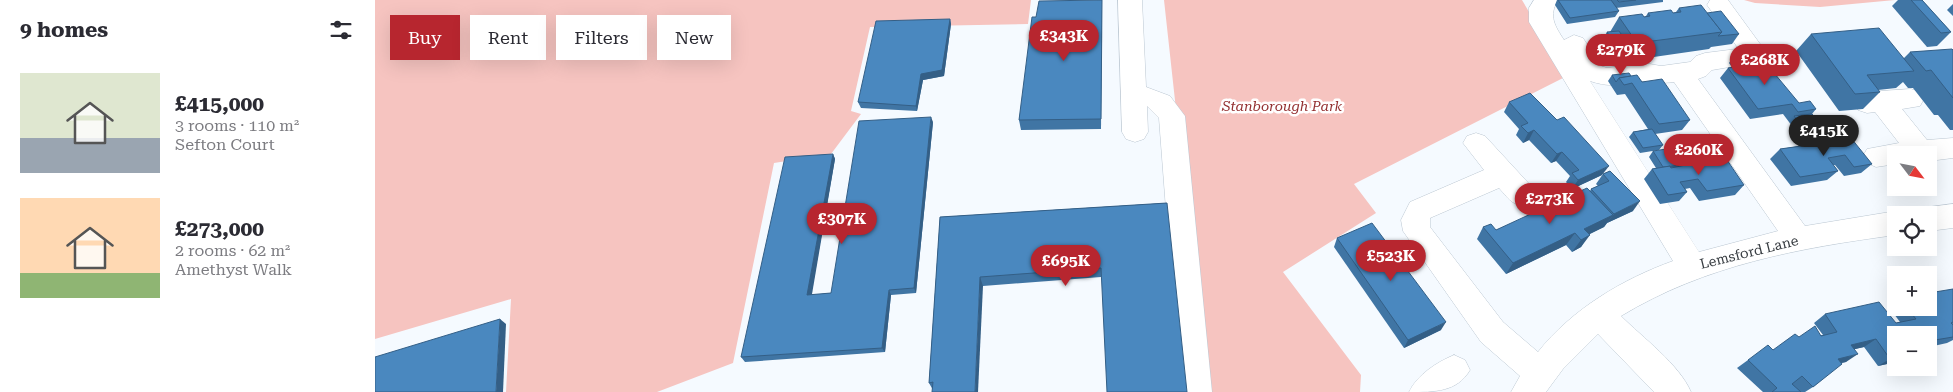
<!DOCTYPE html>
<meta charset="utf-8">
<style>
:root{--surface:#fff;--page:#f2f2f3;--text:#2b2b33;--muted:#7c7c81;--accent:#b7262f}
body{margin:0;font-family:"Roboto Serif",serif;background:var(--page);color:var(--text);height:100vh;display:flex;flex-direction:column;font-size:19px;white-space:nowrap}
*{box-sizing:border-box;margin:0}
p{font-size:16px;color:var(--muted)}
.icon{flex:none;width:28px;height:28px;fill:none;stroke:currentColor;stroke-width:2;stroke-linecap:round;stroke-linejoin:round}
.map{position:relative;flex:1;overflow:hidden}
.drawer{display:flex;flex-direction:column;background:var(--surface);width:375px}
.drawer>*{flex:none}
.guide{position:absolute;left:15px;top:15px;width:475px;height:45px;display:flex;gap:10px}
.needle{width:32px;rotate:122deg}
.controls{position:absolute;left:1512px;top:146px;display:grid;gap:10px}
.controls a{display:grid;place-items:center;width:50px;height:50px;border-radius:0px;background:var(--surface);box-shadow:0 5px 20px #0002;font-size:25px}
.price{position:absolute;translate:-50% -42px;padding:0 11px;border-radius:18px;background:var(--accent);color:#fff;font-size:16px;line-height:32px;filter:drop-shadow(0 1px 2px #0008)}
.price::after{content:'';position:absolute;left:50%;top:30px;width:15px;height:11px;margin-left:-8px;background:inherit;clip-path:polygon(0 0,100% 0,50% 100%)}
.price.active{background:#222;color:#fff}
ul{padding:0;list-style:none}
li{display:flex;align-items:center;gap:15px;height:125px;padding:0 20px}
li span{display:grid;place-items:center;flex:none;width:140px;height:100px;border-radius:0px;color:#555}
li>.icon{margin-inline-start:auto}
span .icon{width:60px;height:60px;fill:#fffc;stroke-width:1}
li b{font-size:21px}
h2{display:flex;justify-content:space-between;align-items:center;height:60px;padding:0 20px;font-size:21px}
.chip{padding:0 18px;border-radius:0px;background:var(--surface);box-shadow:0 5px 20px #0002;font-size:18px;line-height:45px}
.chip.active{background:var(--accent);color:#fff}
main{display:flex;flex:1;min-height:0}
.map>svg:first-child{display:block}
.green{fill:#f6c4c0}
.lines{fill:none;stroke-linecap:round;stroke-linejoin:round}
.minor-casing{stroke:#bbc7d2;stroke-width:1}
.minor{fill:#fff;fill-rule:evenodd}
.wall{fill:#4075a4}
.shaded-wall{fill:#345f86}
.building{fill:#4a88bf;stroke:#345f86}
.labels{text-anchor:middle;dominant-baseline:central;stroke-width:5;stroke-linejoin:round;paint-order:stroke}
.park-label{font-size:14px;font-style:italic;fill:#932f30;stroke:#fff}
.street-label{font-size:14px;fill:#373c41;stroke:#fff}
</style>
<main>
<section class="drawer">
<h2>9 homes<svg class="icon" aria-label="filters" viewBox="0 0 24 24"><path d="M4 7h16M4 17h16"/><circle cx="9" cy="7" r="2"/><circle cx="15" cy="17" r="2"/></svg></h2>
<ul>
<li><span style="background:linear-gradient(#dfe7d0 65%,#9aa5b1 0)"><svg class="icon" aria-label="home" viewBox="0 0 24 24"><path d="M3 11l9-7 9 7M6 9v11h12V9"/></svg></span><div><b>£415,000</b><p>3 rooms · 110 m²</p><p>Sefton Court</p></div></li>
<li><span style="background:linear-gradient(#ffd9b3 75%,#8fb573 0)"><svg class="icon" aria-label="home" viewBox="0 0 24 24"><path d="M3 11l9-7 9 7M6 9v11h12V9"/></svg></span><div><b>£273,000</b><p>2 rooms · 62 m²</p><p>Amethyst Walk</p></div></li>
</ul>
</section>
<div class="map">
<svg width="1578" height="392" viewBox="0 0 1578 392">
<rect width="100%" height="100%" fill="#f5faff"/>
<g class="green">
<path d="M 0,0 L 656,0 L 653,24 L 495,27 L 476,111 L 486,114 L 456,154 L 399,163 L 358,363 L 282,392 L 131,392 L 136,299 L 0,339 Z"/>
<path d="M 789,0 L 1147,0 L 1192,76 L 979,184 L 1001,213 L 908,272 L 986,375 L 985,392 L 835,392 L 813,219 Z"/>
<path d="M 1369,0 L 1520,0 L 1445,7 L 1380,3 Z"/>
</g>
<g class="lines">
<g class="minor-casing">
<g id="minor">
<path d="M 743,0 L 767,0 L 771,87 L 795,96 L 810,116 L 837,392 L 805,392 L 784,118 L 772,106 L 773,132 L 769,139 L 760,142 L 751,139 L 747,132 Z"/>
<path d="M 1159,0 L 1183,0 C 1173,16 1180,26 1189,40 L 1199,35 L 1208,38 L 1226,66 L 1232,68 L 1269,63 L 1286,66 L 1315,62 L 1321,56 L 1330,53 L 1362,49 L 1363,48 L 1332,5 L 1335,0 L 1353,0 L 1388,48 L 1378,63 L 1337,70 L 1331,76 L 1323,79 L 1430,226 L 1521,211 L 1531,215 L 1521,215 L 1521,235 C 1424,248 1330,265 1246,316 C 1268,338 1304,364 1316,392 L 1279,392 L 1223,334 L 1188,369 L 1171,392 L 1136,392 L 1145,376 L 1106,342 L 1028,231 L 1026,220 L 1035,202 L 1109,170 L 1088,143 L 1092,136 L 1101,133 L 1110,136 L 1157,187 L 1161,195 L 1157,203 C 1139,209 1135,200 1124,188 L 1055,218 L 1055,227 L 1128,322 L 1163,352 C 1197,309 1248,279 1298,261 L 1154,22 L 1154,8 ZM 1215,81 C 1239,89 1245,83 1267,81 C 1278,81 1288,84 1299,82 L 1403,231 L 1324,252 Z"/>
<path d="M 1536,89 L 1545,92 L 1549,99 L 1545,106 L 1527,109 L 1552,140 L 1578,138 L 1578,158 L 1554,161 L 1554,155 L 1521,155 L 1521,164 L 1501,167 L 1492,163 L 1488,156 L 1492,149 L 1524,143 L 1500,112 L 1492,113 L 1483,110 L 1479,103 L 1483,96 L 1506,91 Z"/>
<path d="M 1578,204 L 1578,228 L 1554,231 L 1554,215 L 1542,215 L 1544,211 L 1554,207 Z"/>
<path d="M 1079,355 L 1090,360 L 1095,370 C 1082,392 1060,392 1034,392 C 1042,375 1062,362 1079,355 Z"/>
</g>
</g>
<use href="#minor" class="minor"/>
</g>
<g class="wall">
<path d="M 1182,0 L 1288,0 L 1288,2 L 1241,8 L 1244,11 L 1240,17 L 1192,24 L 1180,5 Z"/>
<path d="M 1523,0 L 1547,0 L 1576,32 L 1562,46 L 1552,47 L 1517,6 Z"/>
<path d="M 1578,4 L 1578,16 L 1572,10 Z"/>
<path d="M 1304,8 L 1332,13 L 1364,34 L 1357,44 L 1336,47 L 1334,49 L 1251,61 L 1250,59 L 1223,62 L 1215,49 L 1221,39 L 1229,37 L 1232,32 L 1235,32 L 1244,17 L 1269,17 L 1271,16 L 1273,13 L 1298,13 L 1301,12 Z"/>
<path d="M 727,10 L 726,129 L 646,130 L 644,120 L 661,17 Z"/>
<path d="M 575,19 L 576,24 L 569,76 L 548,80 L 542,111 L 486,108 L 483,102 Z"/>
<path d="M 1436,34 L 1529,58 L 1535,52 L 1578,50 L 1578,130 L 1575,130 L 1563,115 L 1559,115 L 1538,88 L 1533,88 L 1528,82 L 1521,88 L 1503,90 L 1505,92 L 1488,109 L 1464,111 L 1421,51 Z"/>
<path d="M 1358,57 L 1378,57 L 1424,103 L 1441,109 L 1437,114 L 1443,121 L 1438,127 L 1420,130 L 1408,114 L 1375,119 L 1345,78 L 1353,68 L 1357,67 L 1354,63 Z"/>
<path d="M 1237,75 L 1256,76 L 1267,82 L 1315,120 L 1307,130 L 1280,134 L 1288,145 L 1284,150 L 1265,153 L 1254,137 L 1258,132 L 1273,129 L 1250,94 L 1242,95 L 1233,81 Z"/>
<path d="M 1134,102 L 1227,175 L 1197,189 L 1191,182 L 1195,176 L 1181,161 L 1176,163 L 1154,140 L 1148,143 L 1141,135 L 1144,129 L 1129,112 Z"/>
<path d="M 558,122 L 541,293 L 516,295 L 510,352 L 370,362 L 366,357 L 458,154 L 460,159 L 436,295 L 456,293 Z"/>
<path d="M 1421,130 L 1452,142 L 1450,144 L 1497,164 L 1486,173 L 1469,176 L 1460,165 L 1458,165 L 1463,171 L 1452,180 L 1416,186 L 1395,159 L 1405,149 L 1424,146 L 1416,135 Z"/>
<path d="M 1278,151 L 1308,165 L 1307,166 L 1369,185 L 1360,195 L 1324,201 L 1315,188 L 1310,189 L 1312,192 L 1304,201 L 1285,204 L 1269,179 L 1277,169 L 1281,168 L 1274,157 Z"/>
<path d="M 1235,171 L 1258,211 L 1232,223 L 1229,227 L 1214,234 L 1206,247 L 1197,252 L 1191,245 L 1131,274 L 1102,239 L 1108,227 L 1121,230 L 1215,191 L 1216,189 L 1223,186 L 1221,184 L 1228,174 Z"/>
<path d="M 792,203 L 726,277 L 608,286 L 558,390 L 554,383 L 565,217 Z"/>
<path d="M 962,238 L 1066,330 L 1029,348 L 959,247 Z"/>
<path d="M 1578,289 L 1578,340 L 1572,343 L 1554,347 L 1554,335 L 1521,335 L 1521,362 L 1503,366 L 1489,347 L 1479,349 L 1471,362 L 1466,363 L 1438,387 L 1430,392 L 1388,392 L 1362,368 L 1373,360 L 1398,350 L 1424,337 L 1448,335 L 1439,323 L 1450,314 L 1521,323 L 1525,322 L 1513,306 L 1521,300 L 1521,308 L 1554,308 Z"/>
</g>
<g class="shaded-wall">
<path d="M 575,19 L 576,24 L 569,76 L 548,80 L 542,111 L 541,106 L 546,74 Z"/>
<path d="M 556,117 L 558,122 L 541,293 L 539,288 Z"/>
<path d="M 1159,130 L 1154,140 L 1148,143 L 1153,133 Z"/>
<path d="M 1187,152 L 1181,161 L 1176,163 L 1182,154 Z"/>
<path d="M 458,154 L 460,159 L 436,300 L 432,295 Z"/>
<path d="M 1234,166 L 1227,175 L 1197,189 L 1203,180 Z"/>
<path d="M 1265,201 L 1258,211 L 1232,223 L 1239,214 Z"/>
<path d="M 1238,215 L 1229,227 L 1205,239 L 1209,229 Z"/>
<path d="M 1200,233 L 1191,245 L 1131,274 L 1138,263 Z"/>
<path d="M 1215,235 L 1206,247 L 1197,252 L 1206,240 Z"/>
<path d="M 605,277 L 608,286 L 603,392 L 600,392 Z"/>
<path d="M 514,290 L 516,295 L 510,352 L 507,348 Z"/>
<path d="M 125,319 L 131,324 L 128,392 L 121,392 Z"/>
<path d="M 1071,322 L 1066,330 L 1029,348 L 1033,340 Z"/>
<path d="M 1501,339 L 1489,347 L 1464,353 L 1476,345 Z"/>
<path d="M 1483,354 L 1471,362 L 1451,366 L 1463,359 Z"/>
<path d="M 1521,357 L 1521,362 L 1503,366 L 1515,359 Z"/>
</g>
<g class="building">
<path d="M 727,0 L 726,119 L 644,120 L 657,17 L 661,17 L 664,1 Z"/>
<path d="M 1183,0 L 1236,0 L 1244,11 L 1195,18 Z"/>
<path d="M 1242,0 L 1261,0 L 1244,2 Z"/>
<path d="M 1536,0 L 1547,0 L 1576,32 L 1566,33 Z"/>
<path d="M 1326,5 L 1347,32 L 1262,43 L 1244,17 L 1267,14 L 1269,17 L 1275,16 L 1273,13 L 1296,10 L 1298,13 L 1306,12 L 1304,8 Z"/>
<path d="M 1346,11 L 1364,34 L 1343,36 L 1347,32 L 1332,13 Z"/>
<path d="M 575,19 L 567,70 L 546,74 L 541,106 L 483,102 L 501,21 Z"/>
<path d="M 1504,28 L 1539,71 L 1492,75 L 1505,92 L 1480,94 L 1436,34 Z"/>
<path d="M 1244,31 L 1256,48 L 1229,52 L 1221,39 L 1235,37 L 1232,32 Z"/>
<path d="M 1577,49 L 1578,50 L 1578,98 L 1556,70 L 1551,71 L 1535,52 Z"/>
<path d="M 1376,55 L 1378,57 L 1367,59 L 1363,64 L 1358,57 Z"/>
<path d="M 1385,56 L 1424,103 L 1435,101 L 1441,109 L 1423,112 L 1417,104 L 1383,109 L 1353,68 L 1372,65 L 1367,59 Z"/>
<path d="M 1254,73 L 1256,76 L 1244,78 L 1241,82 L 1237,75 Z"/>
<path d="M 1262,75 L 1267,82 L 1287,79 L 1315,120 L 1284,124 L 1257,83 L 1249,85 L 1244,78 Z"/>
<path d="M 1155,93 L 1182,120 L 1189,117 L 1234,166 L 1203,180 L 1197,173 L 1204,170 L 1187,152 L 1182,154 L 1159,130 L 1153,133 L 1146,126 L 1153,123 L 1134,102 Z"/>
<path d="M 1437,114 L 1443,121 L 1425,124 L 1419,116 Z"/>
<path d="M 556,117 L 539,288 L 514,290 L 507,348 L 366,357 L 410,157 L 458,154 L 432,295 L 456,293 L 484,121 Z"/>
<path d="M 1440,127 L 1452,142 L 1433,145 L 1421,130 Z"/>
<path d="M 1277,129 L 1288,145 L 1268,148 L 1258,132 Z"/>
<path d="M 1476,138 L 1497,164 L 1479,167 L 1470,155 L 1453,158 L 1463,171 L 1425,177 L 1405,149 L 1441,144 L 1443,145 Z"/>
<path d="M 1298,148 L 1308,165 L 1288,167 L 1278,151 Z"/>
<path d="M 1350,157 L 1369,185 L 1332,191 L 1323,179 L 1305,182 L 1312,192 L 1293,195 L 1277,169 L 1295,166 L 1296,168 Z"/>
<path d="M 1235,171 L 1265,201 L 1239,214 L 1216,189 L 1234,181 L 1228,174 Z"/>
<path d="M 1212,188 L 1238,215 L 1209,229 L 1215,235 L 1206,240 L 1200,233 L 1138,263 L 1108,227 L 1116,224 L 1121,230 Z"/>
<path d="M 792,203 L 812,392 L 732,392 L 726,268 L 605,277 L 600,392 L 557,392 L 558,382 L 554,383 L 565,217 Z"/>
<path d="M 997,223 L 1071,322 L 1033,340 L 962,238 Z"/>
<path d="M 1578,289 L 1578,322 L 1576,323 L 1578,325 L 1578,337 L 1554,341 L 1554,335 L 1527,335 L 1526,333 L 1520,335 L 1521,336 L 1521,357 L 1515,359 L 1501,339 L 1476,345 L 1483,354 L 1463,359 L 1467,364 L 1438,387 L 1427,376 L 1417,384 L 1426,392 L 1397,392 L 1402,388 L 1373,360 L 1393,345 L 1398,350 L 1420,334 L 1424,337 L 1440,326 L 1446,336 L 1462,332 L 1450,314 L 1504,302 L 1521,323 L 1541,319 L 1532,308 L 1554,308 L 1554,293 Z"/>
<path d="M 125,319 L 121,392 L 0,392 L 0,357 Z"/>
</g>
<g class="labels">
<g class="park-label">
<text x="907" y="106">Stanborough Park</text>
</g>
<g class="street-label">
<text transform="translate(1374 252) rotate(-14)">Lemsford Lane</text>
</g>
</g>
</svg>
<div class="controls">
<a><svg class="needle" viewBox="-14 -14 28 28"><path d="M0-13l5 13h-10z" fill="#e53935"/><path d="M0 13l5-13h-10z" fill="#7c7c81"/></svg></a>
<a><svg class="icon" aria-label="locate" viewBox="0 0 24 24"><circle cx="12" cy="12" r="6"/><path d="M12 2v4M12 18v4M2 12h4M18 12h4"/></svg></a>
<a>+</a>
<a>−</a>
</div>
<b class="price" style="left:689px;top:62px">£343K</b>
<b class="price" style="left:1246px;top:76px">£279K</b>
<b class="price" style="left:1390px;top:86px">£268K</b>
<b class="price active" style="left:1449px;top:157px">£415K</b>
<b class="price" style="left:1324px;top:176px">£260K</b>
<b class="price" style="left:1175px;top:225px">£273K</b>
<b class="price" style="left:467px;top:245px">£307K</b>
<b class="price" style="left:1016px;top:282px">£523K</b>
<b class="price" style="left:691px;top:287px">£695K</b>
<div class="guide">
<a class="chip active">Buy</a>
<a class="chip">Rent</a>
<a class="chip">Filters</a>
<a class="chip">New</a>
</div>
</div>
</main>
